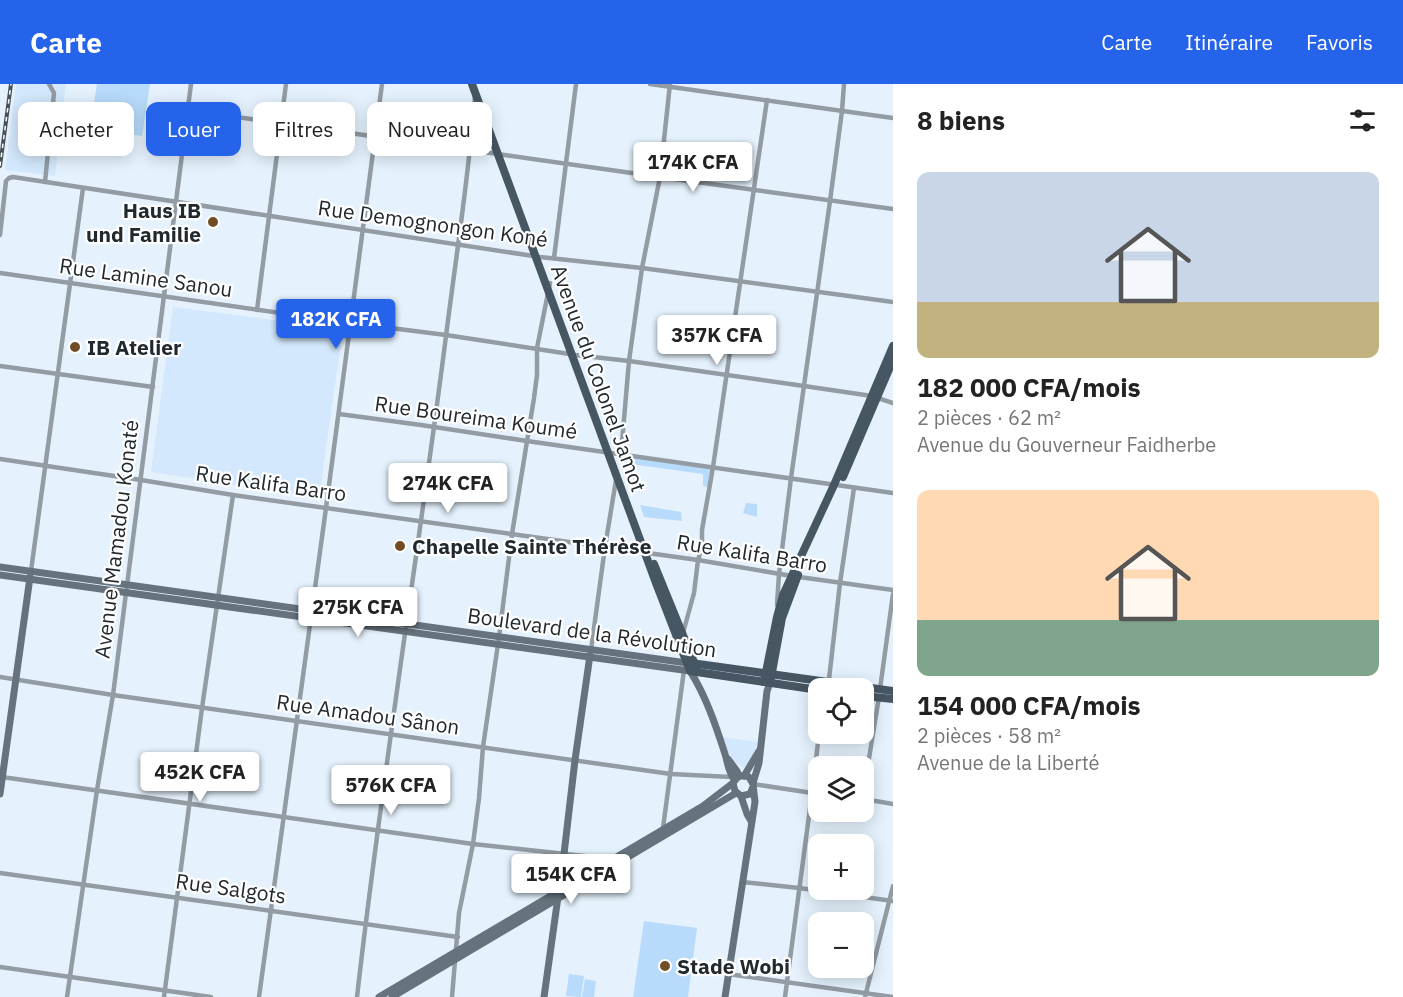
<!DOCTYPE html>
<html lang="fr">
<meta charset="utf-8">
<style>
:root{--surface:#fff;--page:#f2f2f2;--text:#222;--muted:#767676;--accent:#2563eb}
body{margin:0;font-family:"IBM Plex Sans",sans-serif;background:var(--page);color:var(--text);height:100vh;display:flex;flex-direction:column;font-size:22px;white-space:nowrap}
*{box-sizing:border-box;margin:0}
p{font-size:20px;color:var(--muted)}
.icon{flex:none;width:33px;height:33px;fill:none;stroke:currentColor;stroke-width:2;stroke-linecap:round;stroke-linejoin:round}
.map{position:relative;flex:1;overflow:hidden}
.side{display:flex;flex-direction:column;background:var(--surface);width:510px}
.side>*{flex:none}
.banner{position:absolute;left:18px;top:18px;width:570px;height:54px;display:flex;gap:12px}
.tools{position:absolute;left:808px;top:594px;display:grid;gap:12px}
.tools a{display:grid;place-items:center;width:66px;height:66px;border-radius:12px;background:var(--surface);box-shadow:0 3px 15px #0003;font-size:30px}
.price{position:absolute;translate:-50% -51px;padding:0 14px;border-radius:6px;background:#fff;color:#222;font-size:20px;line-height:39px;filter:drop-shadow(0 2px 3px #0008)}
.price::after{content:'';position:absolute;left:50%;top:36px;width:18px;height:14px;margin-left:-9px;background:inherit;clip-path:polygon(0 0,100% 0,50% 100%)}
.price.on{background:var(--accent);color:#fff}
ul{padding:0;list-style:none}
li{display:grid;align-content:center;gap:12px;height:318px;padding:0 24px}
li span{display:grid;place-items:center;height:186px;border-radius:12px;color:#555}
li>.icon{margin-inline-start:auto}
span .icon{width:108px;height:108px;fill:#fffc;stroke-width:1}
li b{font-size:26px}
h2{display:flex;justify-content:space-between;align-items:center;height:72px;padding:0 24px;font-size:26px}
.tag{padding:0 21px;border-radius:12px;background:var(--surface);box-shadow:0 3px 15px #0003;font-size:21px;line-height:54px}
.tag.on{background:var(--accent);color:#fff}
header{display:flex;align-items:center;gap:36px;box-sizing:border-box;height:84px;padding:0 30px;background:var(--accent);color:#fff}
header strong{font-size:28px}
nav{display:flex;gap:33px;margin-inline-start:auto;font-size:21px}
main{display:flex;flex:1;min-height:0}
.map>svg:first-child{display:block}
.built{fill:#d3e8fc}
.green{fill:#b8dbfb}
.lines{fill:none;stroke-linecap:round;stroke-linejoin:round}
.street{stroke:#939ba3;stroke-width:4.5}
.secondary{stroke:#66737e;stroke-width:7}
.primary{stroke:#475663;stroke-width:8}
.rail-casing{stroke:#485158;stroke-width:4}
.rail{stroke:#fff;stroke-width:1.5;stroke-dasharray:4.5;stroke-linecap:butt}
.poi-dot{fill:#714d27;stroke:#fff;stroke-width:2}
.labels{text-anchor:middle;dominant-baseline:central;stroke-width:4.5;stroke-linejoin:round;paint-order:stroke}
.poi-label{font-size:21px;font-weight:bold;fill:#21292f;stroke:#fff;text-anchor:start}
.street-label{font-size:21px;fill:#21292f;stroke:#fff}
</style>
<header>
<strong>Carte</strong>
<nav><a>Carte</a><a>Itinéraire</a><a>Favoris</a></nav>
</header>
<main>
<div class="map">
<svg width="893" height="913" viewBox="0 0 893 913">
<rect width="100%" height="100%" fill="#e5f2fd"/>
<g class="built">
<path d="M 16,0 L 66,0 L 55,92 L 5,86 Z"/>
<path d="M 173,223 L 343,245 L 319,413 L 151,388 Z"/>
<path d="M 722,653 L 759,658 L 757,667 L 744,684 L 732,676 Z"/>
</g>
<g class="green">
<path d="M 97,0 L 150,0 L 142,52 L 90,44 Z"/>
<path d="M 631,372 L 712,384 L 708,403 L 703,402 L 703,390 L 630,380 Z"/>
<path d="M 746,419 L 757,420 L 757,433 L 743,429 Z"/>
<path d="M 640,421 L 681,428 L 682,437 L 644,433 Z"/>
<path d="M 644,837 L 697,844 L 688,913 L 633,913 Z"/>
<path d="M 569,890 L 584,892 L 581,913 L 566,912 Z"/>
<path d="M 585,895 L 596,897 L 594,913 L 582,913 Z"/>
</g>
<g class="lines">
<g class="street">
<path d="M 650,0 L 893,34"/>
<path d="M 188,26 L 660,93 L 893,125"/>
<path d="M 45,98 L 54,9 L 49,0"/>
<path d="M 0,151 L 6,97 L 9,94 L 13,93 L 540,173 L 642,184 L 893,218"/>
<path d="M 554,174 L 576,0"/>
<path d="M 0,189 L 351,239 L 446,251 L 576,271 L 629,277 L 804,302 L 872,312 L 893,319"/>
<path d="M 257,226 L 286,0"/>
<path d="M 0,282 L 153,303"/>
<path d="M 339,330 L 421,341 L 527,357 L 893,409"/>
<path d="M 621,370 L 629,277 L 642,184 L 660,93 L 670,0"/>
<path d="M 0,375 L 141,396 L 233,411 L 698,476 L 792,492 L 893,506"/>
<path d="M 31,487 L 83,104"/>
<path d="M 777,521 L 779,490 L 791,394 L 830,117 L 842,27 L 844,0"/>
<path d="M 683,549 L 694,509 L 698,476 L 702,463 L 702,446 L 713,383 L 767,16"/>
<path d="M 591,566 L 605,463 L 616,396"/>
<path d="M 0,593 L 113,611 L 671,690 L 731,693"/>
<path d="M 828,604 L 840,499 L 854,404"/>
<path d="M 880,605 L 893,510"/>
<path d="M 2,693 L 473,760 L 612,775"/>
<path d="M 753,700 L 819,710"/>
<path d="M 864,705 L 879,613"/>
<path d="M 864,715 L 893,720"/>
<path d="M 663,744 L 684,586"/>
<path d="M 0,789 L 458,853"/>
<path d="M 742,798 L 799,804 L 893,817"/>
<path d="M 0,883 L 211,913"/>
<path d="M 728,890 L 893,913"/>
<path d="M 67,913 L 97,706 L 113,611 L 191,0"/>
<path d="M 164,913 L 202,624 L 233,411"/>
<path d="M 259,913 L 326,424 L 382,0"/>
<path d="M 357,913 C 382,692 418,472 446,252 C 456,172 469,92 475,11"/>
<path d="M 452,913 L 459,829 L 473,760 L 479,714 L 483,663 L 499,553 L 512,450 L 534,314 L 537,291 L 537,264 L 550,199"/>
<path d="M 785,913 L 812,709 L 819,650"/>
<path d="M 865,913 L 893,802"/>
</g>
<g class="secondary">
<path d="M 0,483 L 687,579"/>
<path d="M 0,491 L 690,587 C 706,612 716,642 725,670 C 728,679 728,689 735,696"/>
<path d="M 728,675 L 737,687 L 739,692"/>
<path d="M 744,692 L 759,667"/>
<path d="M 753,699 L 759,679 L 767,607 L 770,599"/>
<path d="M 0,710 L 30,493"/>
<path d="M 741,712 L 747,730 L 751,737"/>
<path d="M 379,913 L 703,722 L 733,699"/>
<path d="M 392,913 L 736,709"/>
<path d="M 544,913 L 564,770 L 575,676 L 590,571"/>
<path d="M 725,913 L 755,718 L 753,700 L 749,693 C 742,690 737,692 733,699 L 735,707 L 741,712 L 750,710 L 753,703"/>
</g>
<g class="primary">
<path d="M 472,0 L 656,499 L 690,587 L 819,606"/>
<path d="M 843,393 L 893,276"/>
<path d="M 654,480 L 698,588"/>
<path d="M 691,579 L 893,607"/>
<path d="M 764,598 L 777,533 L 783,511 L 834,401 L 893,262"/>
<path d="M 770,599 L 782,534 L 798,491"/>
<path d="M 864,612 L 893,615"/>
</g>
<g class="rail-casing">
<path id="rail" d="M 0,82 L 11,0"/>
</g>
<use href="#rail" class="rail"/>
</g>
<g class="poi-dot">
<circle cx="213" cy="138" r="6"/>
<circle cx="75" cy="263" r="6"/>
<circle cx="400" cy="462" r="6"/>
<circle cx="665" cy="882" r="6"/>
</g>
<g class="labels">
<g class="poi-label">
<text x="201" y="126" text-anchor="end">Haus IB<tspan x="201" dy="24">und Familie</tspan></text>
<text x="87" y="263">IB Atelier</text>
<text x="412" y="462">Chapelle Sainte Thérèse</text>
<text x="677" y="882">Stade Wobi</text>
</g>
<g class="street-label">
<text transform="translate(433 139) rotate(8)">Rue Demognongon Koné</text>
<text transform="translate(146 193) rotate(8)">Rue Lamine Sanou</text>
<text transform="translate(599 294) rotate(70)">Avenue du Colonel Jamot</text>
<text transform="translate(476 333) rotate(8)">Rue Boureima Koumé</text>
<text transform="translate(271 399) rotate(8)">Rue Kalifa Barro</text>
<text transform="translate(116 455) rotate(-83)">Avenue Mamadou Konaté</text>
<text transform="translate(752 469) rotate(9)">Rue Kalifa Barro</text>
<text transform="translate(592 548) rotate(8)">Boulevard de la Révolution</text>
<text transform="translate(368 630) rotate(8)">Rue Amadou Sânon</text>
<text transform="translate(231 804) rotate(8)">Rue Salgots</text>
</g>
</g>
</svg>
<div class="tools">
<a><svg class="icon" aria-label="locate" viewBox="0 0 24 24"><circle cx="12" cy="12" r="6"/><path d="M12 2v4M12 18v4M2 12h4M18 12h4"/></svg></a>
<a><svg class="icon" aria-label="layers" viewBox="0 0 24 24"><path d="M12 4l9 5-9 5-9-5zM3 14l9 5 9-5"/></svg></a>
<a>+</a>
<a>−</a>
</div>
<b class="price" style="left:693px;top:109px">174K CFA</b>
<b class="price on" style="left:336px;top:266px">182K CFA</b>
<b class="price" style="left:717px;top:282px">357K CFA</b>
<b class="price" style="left:448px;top:430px">274K CFA</b>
<b class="price" style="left:358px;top:554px">275K CFA</b>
<b class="price" style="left:200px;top:719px">452K CFA</b>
<b class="price" style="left:391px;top:732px">576K CFA</b>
<b class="price" style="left:571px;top:821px">154K CFA</b>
<div class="banner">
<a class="tag">Acheter</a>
<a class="tag on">Louer</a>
<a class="tag">Filtres</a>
<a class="tag">Nouveau</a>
</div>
</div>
<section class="side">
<h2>8 biens<svg class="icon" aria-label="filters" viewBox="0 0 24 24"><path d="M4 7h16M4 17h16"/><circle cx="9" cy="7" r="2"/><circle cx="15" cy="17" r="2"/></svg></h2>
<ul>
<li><span style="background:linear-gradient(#c9d6e8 70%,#c2b280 0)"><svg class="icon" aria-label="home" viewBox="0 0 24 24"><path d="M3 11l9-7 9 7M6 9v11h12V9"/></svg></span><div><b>182 000 CFA/mois</b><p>2 pièces · 62 m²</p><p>Avenue du Gouverneur Faidherbe</p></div></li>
<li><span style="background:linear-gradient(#ffd9b3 70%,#7fa58c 0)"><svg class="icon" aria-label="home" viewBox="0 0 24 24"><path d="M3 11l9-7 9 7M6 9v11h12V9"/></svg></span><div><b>154 000 CFA/mois</b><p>2 pièces · 58 m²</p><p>Avenue de la Liberté</p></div></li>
</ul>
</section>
</main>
